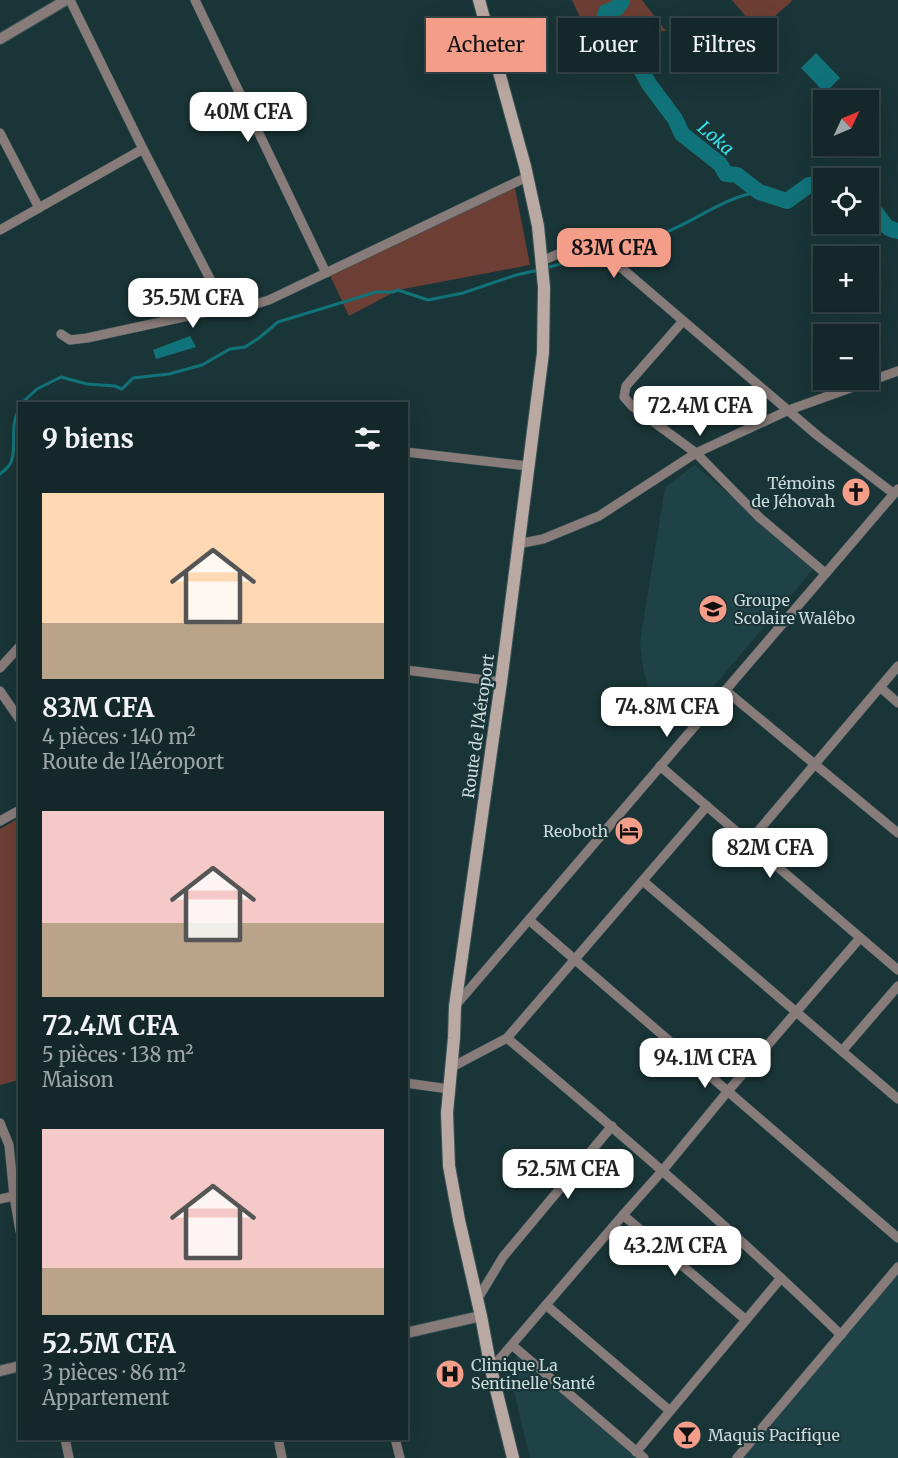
<!DOCTYPE html>
<html lang="fr">
<meta charset="utf-8">
<style>
:root{--surface:#142829;--page:#213435;--text:#f1f3f6;--muted:#9da6a8;--line:#334446;--accent:#f49e8a}
body{margin:0;font-family:Merriweather,serif;background:var(--page);color:var(--text);height:100vh;display:flex;flex-direction:column;font-size:22px;white-space:nowrap}
*{box-sizing:border-box;margin:0}
p{font-size:20px;color:var(--muted)}
.icon{flex:none;width:33px;height:33px;fill:none;stroke:currentColor;stroke-width:2;stroke-linecap:round;stroke-linejoin:round}
.map{position:relative;flex:1;overflow:hidden}
.drawer{position:absolute;left:18px;top:402px;width:390px;height:1038px;display:flex;flex-direction:column;background:var(--surface);border-radius:0px;box-shadow:0 6px 24px #0002,0 0 0 2px var(--line)}
.drawer>*{flex:none}
.banner{position:absolute;left:426px;top:18px;width:381px;height:54px;display:flex;gap:12px}
.needle{width:39px;rotate:46deg}
.controls{position:absolute;left:813px;top:90px;display:grid;gap:12px}
.controls a{display:grid;place-items:center;width:66px;height:66px;border-radius:0px;background:var(--surface);box-shadow:0 6px 24px #0002,0 0 0 2px var(--line);font-size:30px}
.price{position:absolute;translate:-50% -51px;padding:0 14px;border-radius:12px;background:#fff;color:#222;font-size:20px;line-height:39px;filter:drop-shadow(0 2px 3px #0008)}
.price::after{content:'';position:absolute;left:50%;top:36px;width:18px;height:14px;margin-left:-9px;background:inherit;clip-path:polygon(0 0,100% 0,50% 100%)}
.price.active{background:var(--accent);color:#111}
ul{padding:0;list-style:none}
li{display:grid;align-content:center;gap:12px;height:318px;padding:0 24px}
li span{display:grid;place-items:center;height:186px;border-radius:0px;color:#555}
li>.icon{margin-inline-start:auto}
span .icon{width:108px;height:108px;fill:#fffc;stroke-width:1}
li b{font-size:26px}
h2{display:flex;justify-content:space-between;align-items:center;height:72px;padding:0 24px;font-size:26px}
.tag{padding:0 21px;border-radius:0px;background:var(--surface);box-shadow:0 6px 24px #0002,0 0 0 2px var(--line);font-size:21px;line-height:54px}
.tag.active{background:var(--accent);color:#111}
.map>svg:first-child{display:block}
.built{fill:#1e4245}
.green{fill:#6d3f34}
.water{fill:#11737a}
.lines{fill:none;stroke-linecap:round;stroke-linejoin:round}
.stream{stroke:#11737a;stroke-width:3}
.river{stroke:#11737a;stroke-width:16}
.minor-casing{stroke:#3a5355;stroke-width:10}
.tertiary-casing{stroke:#3a5355;stroke-width:12}
.secondary-casing{stroke:#3a5355;stroke-width:14}
.minor{stroke:#887c7a;stroke-width:9}
.tertiary{stroke:#887c7a;stroke-width:10}
.secondary{stroke:#baa8a3;stroke-width:12}
.labels{text-anchor:middle;dominant-baseline:central;stroke-width:4.5;stroke-linejoin:round;paint-order:stroke}
.poi-label{font-size:16px;fill:#ccdbdc;stroke:#1a3537;text-anchor:start}
.street-label{font-size:16px;fill:#ccdbdc;stroke:#1a3537}
.water-label{font-size:18px;font-style:italic;fill:#37e3ef;stroke:#1a3537}
</style>
<div class="map">
<svg width="898" height="1458" viewBox="0 0 898 1458">
<rect width="100%" height="100%" fill="#1a3537"/>
<g class="built">
<path d="M 695,465 L 815,567 L 680,726 L 652,698 L 643,669 L 640,642 L 665,487 Z"/>
<path d="M 898,1259 L 898,1458 L 730,1458 Z"/>
<path d="M 518,1356 L 636,1458 L 530,1458 L 508,1367 Z"/>
</g>
<g class="green">
<path d="M 572,0 L 642,0 L 666,31 L 636,34 L 609,56 L 597,54 Z"/>
<path d="M 732,0 L 791,0 L 792,1 L 758,31 Z"/>
<path d="M 514,183 L 530,265 L 398,290 L 349,316 L 328,271 Z"/>
<path d="M 19,818 L 19,1080 L 0,1085 L 0,829 Z"/>
</g>
<g class="water">
<path d="M 816,53 L 840,78 L 825,93 L 801,68 Z"/>
<path d="M 190,336 L 196,347 L 156,359 L 153,350 Z"/>
</g>
<g class="lines">
<g class="stream">
<path d="M 606,252 C 627,245 650,240 669,231 C 700,218 725,197 759,192"/>
<path d="M 545,268 L 600,254"/>
<path d="M 22,404 L 25,400 L 37,389 L 61,377 L 87,384 L 115,386 L 122,389 L 133,378 L 169,374 L 202,365 L 230,349 L 245,347 L 259,338 L 278,322 L 360,297 L 376,292 L 393,292 L 398,290 L 428,300 L 463,293 L 516,275 L 539,270"/>
<path d="M 0,474 C 3,471 8,468 10,464 C 18,452 8,425 20,408"/>
</g>
<g class="river">
<path d="M 621,0 L 622,1 L 617,8 L 606,12 L 604,19 L 611,33 L 605,45 L 605,49 L 614,53 L 630,50 L 649,84 L 675,119 L 682,134 L 720,164 L 726,174 L 737,175 L 759,192 L 787,201 L 809,185 L 824,184"/>
<path d="M 868,206 C 871,209 875,211 877,214 C 885,224 884,228 898,231"/>
</g>
<g class="minor-casing">
<g id="minor">
<path d="M 70,0 L 143,149 L 225,308"/>
<path d="M 195,0 L 326,273"/>
<path d="M 0,133 L 39,208"/>
<path d="M 0,230 L 143,149"/>
<path d="M 541,261 C 558,255 574,246 590,241 L 818,436 L 893,493"/>
<path d="M 683,321 L 626,386 L 624,397 L 632,406 L 696,453 L 759,517 L 825,573"/>
<path d="M 61,334 L 70,340 L 87,338 L 225,308 L 242,308 L 269,300 L 527,177"/>
<path d="M 406,452 L 528,466"/>
<path d="M 518,544 L 543,539 L 599,516 L 696,453 L 789,410 L 898,371"/>
<path d="M 0,668 L 20,646"/>
<path d="M 406,670 L 501,682"/>
<path d="M 880,687 L 898,703"/>
<path d="M 725,690 L 898,833"/>
<path d="M 0,691 L 20,720"/>
<path d="M 660,766 L 898,970"/>
<path d="M 0,821 L 20,810"/>
<path d="M 748,843 L 898,666"/>
<path d="M 643,881 L 898,1099"/>
<path d="M 529,920 L 898,1238"/>
<path d="M 455,1006 L 898,489"/>
<path d="M 507,1038 C 621,1134 734,1231 841,1335"/>
<path d="M 842,1051 L 898,986"/>
<path d="M 452,1067 L 507,1038 L 707,806"/>
<path d="M 406,1083 L 449,1089"/>
<path d="M 0,1123 L 9,1145 L 14,1196 L 20,1231"/>
<path d="M 0,1199 L 14,1196"/>
<path d="M 623,1215 L 746,1320"/>
<path d="M 477,1300 L 503,1257 L 612,1126"/>
<path d="M 546,1305 L 670,1411"/>
<path d="M 512,1345 L 644,1458"/>
<path d="M 491,1369 L 623,1215 L 663,1170 L 728,1091 L 860,938"/>
<path d="M 65,1438 L 69,1458"/>
<path d="M 278,1438 L 282,1458"/>
<path d="M 395,1438 L 400,1458"/>
<path d="M 636,1452 L 781,1278"/>
<path d="M 737,1458 L 898,1267"/>
</g>
</g>
<g class="tertiary-casing">
<g id="tertiary">
<path d="M 0,39 L 66,0"/>
<path d="M 406,1333 L 481,1316"/>
<path d="M 0,1371 L 20,1366"/>
</g>
</g>
<g class="secondary-casing">
<path id="secondary" d="M 479,0 L 525,166 L 538,226 L 544,287 L 543,353 L 501,682 L 455,1006 L 454,1038 L 447,1113 L 449,1166 L 459,1220 L 481,1316 L 491,1369 L 513,1458"/>
</g>
<use href="#minor" class="minor"/>
<use href="#tertiary" class="tertiary"/>
<use href="#secondary" class="secondary"/>
</g>
<defs>
<g id="church-disc" transform="scale(1.5)"><circle r="9.5" fill="#f49e8a" stroke="#1a3537"/><path d="M-1.2-6h2.4v3.5h3.3v2.4h-3.3V6h-2.4V-.1h-3.3v-2.4h3.3Z" fill="#111"/></g>
<g id="school-disc" transform="scale(1.5)"><circle r="9.5" fill="#f49e8a" stroke="#1a3537"/><path d="M0-5L7-2L0 1L-7-2ZM-4 1L0 2.5L4 1V4Q0 6-4 4Z" fill="#111"/></g>
<g id="hotel-disc" transform="scale(1.5)"><circle r="9.5" fill="#f49e8a" stroke="#1a3537"/><path d="M-6-4.5h1.5V1H6V5H4.5V3h-9V5H-6ZM-4 0a1.8 1.8 0 1 1 3.6 0ZM.5 0V-2.5h3Q6-2.5 6 0Z" fill="#111"/></g>
<g id="hospital-disc" transform="scale(1.5)"><circle r="9.5" fill="#f49e8a" stroke="#1a3537"/><path d="M-5-5h3v3.5h4V-5h3V5h-3V1.5h-4V5h-3Z" fill="#111"/></g>
<g id="bar-disc" transform="scale(1.5)"><circle r="9.5" fill="#f49e8a" stroke="#1a3537"/><path d="M-6-5H6L.8 .8V4.5H3.5V6h-7V4.5H-.8V.8Z" fill="#111"/></g>
</defs>
<g fill-rule="evenodd">
<use href="#church-disc" x="856" y="492"/>
<use href="#school-disc" x="713" y="609"/>
<use href="#hotel-disc" x="629" y="831"/>
<use href="#hospital-disc" x="450" y="1374"/>
<use href="#bar-disc" x="687" y="1435"/>
</g>
<g class="labels">
<g class="poi-label">
<text x="835" y="483" text-anchor="end">Témoins<tspan x="835" dy="18">de Jéhovah</tspan></text>
<text x="734" y="600">Groupe<tspan x="734" dy="18">Scolaire Walêbo</tspan></text>
<text x="608" y="831" text-anchor="end">Reoboth</text>
<text x="471" y="1365">Clinique La<tspan x="471" dy="18">Sentinelle Santé</tspan></text>
<text x="708" y="1435">Maquis Pacifique</text>
</g>
<g class="street-label">
<text transform="translate(478 726) rotate(-82)">Route de l'Aéroport</text>
</g>
<g class="water-label">
<text transform="translate(716 138) rotate(41)">Loka</text>
</g>
</g>
</svg>
<div class="controls">
<a><svg class="needle" viewBox="-14 -14 28 28"><path d="M0-13l5 13h-10z" fill="#e53935"/><path d="M0 13l5-13h-10z" fill="#9da6a8"/></svg></a>
<a><svg class="icon" aria-label="locate" viewBox="0 0 24 24"><circle cx="12" cy="12" r="6"/><path d="M12 2v4M12 18v4M2 12h4M18 12h4"/></svg></a>
<a>+</a>
<a>−</a>
</div>
<b class="price" style="left:248px;top:143px">40M CFA</b>
<b class="price active" style="left:614px;top:279px">83M CFA</b>
<b class="price" style="left:193px;top:329px">35.5M CFA</b>
<b class="price" style="left:700px;top:437px">72.4M CFA</b>
<b class="price" style="left:667px;top:738px">74.8M CFA</b>
<b class="price" style="left:770px;top:879px">82M CFA</b>
<b class="price" style="left:705px;top:1089px">94.1M CFA</b>
<b class="price" style="left:568px;top:1200px">52.5M CFA</b>
<b class="price" style="left:675px;top:1277px">43.2M CFA</b>
<div class="banner">
<a class="tag active">Acheter</a>
<a class="tag">Louer</a>
<a class="tag">Filtres</a>
</div>
<section class="drawer">
<h2>9 biens<svg class="icon" aria-label="filters" viewBox="0 0 24 24"><path d="M4 7h16M4 17h16"/><circle cx="9" cy="7" r="2"/><circle cx="15" cy="17" r="2"/></svg></h2>
<ul>
<li><span style="background:linear-gradient(#ffd9b3 70%,#b9a48a 0)"><svg class="icon" aria-label="home" viewBox="0 0 24 24"><path d="M3 11l9-7 9 7M6 9v11h12V9"/></svg></span><div><b>83M CFA</b><p>4 pièces · 140 m²</p><p>Route de l'Aéroport</p></div></li>
<li><span style="background:linear-gradient(#f6c9c9 60%,#b9a48a 0)"><svg class="icon" aria-label="home" viewBox="0 0 24 24"><path d="M3 11l9-7 9 7M6 9v11h12V9"/></svg></span><div><b>72.4M CFA</b><p>5 pièces · 138 m²</p><p>Maison</p></div></li>
<li><span style="background:linear-gradient(#f6c9c9 75%,#b9a48a 0)"><svg class="icon" aria-label="home" viewBox="0 0 24 24"><path d="M3 11l9-7 9 7M6 9v11h12V9"/></svg></span><div><b>52.5M CFA</b><p>3 pièces · 86 m²</p><p>Appartement</p></div></li>
</ul>
</section>
</div>
